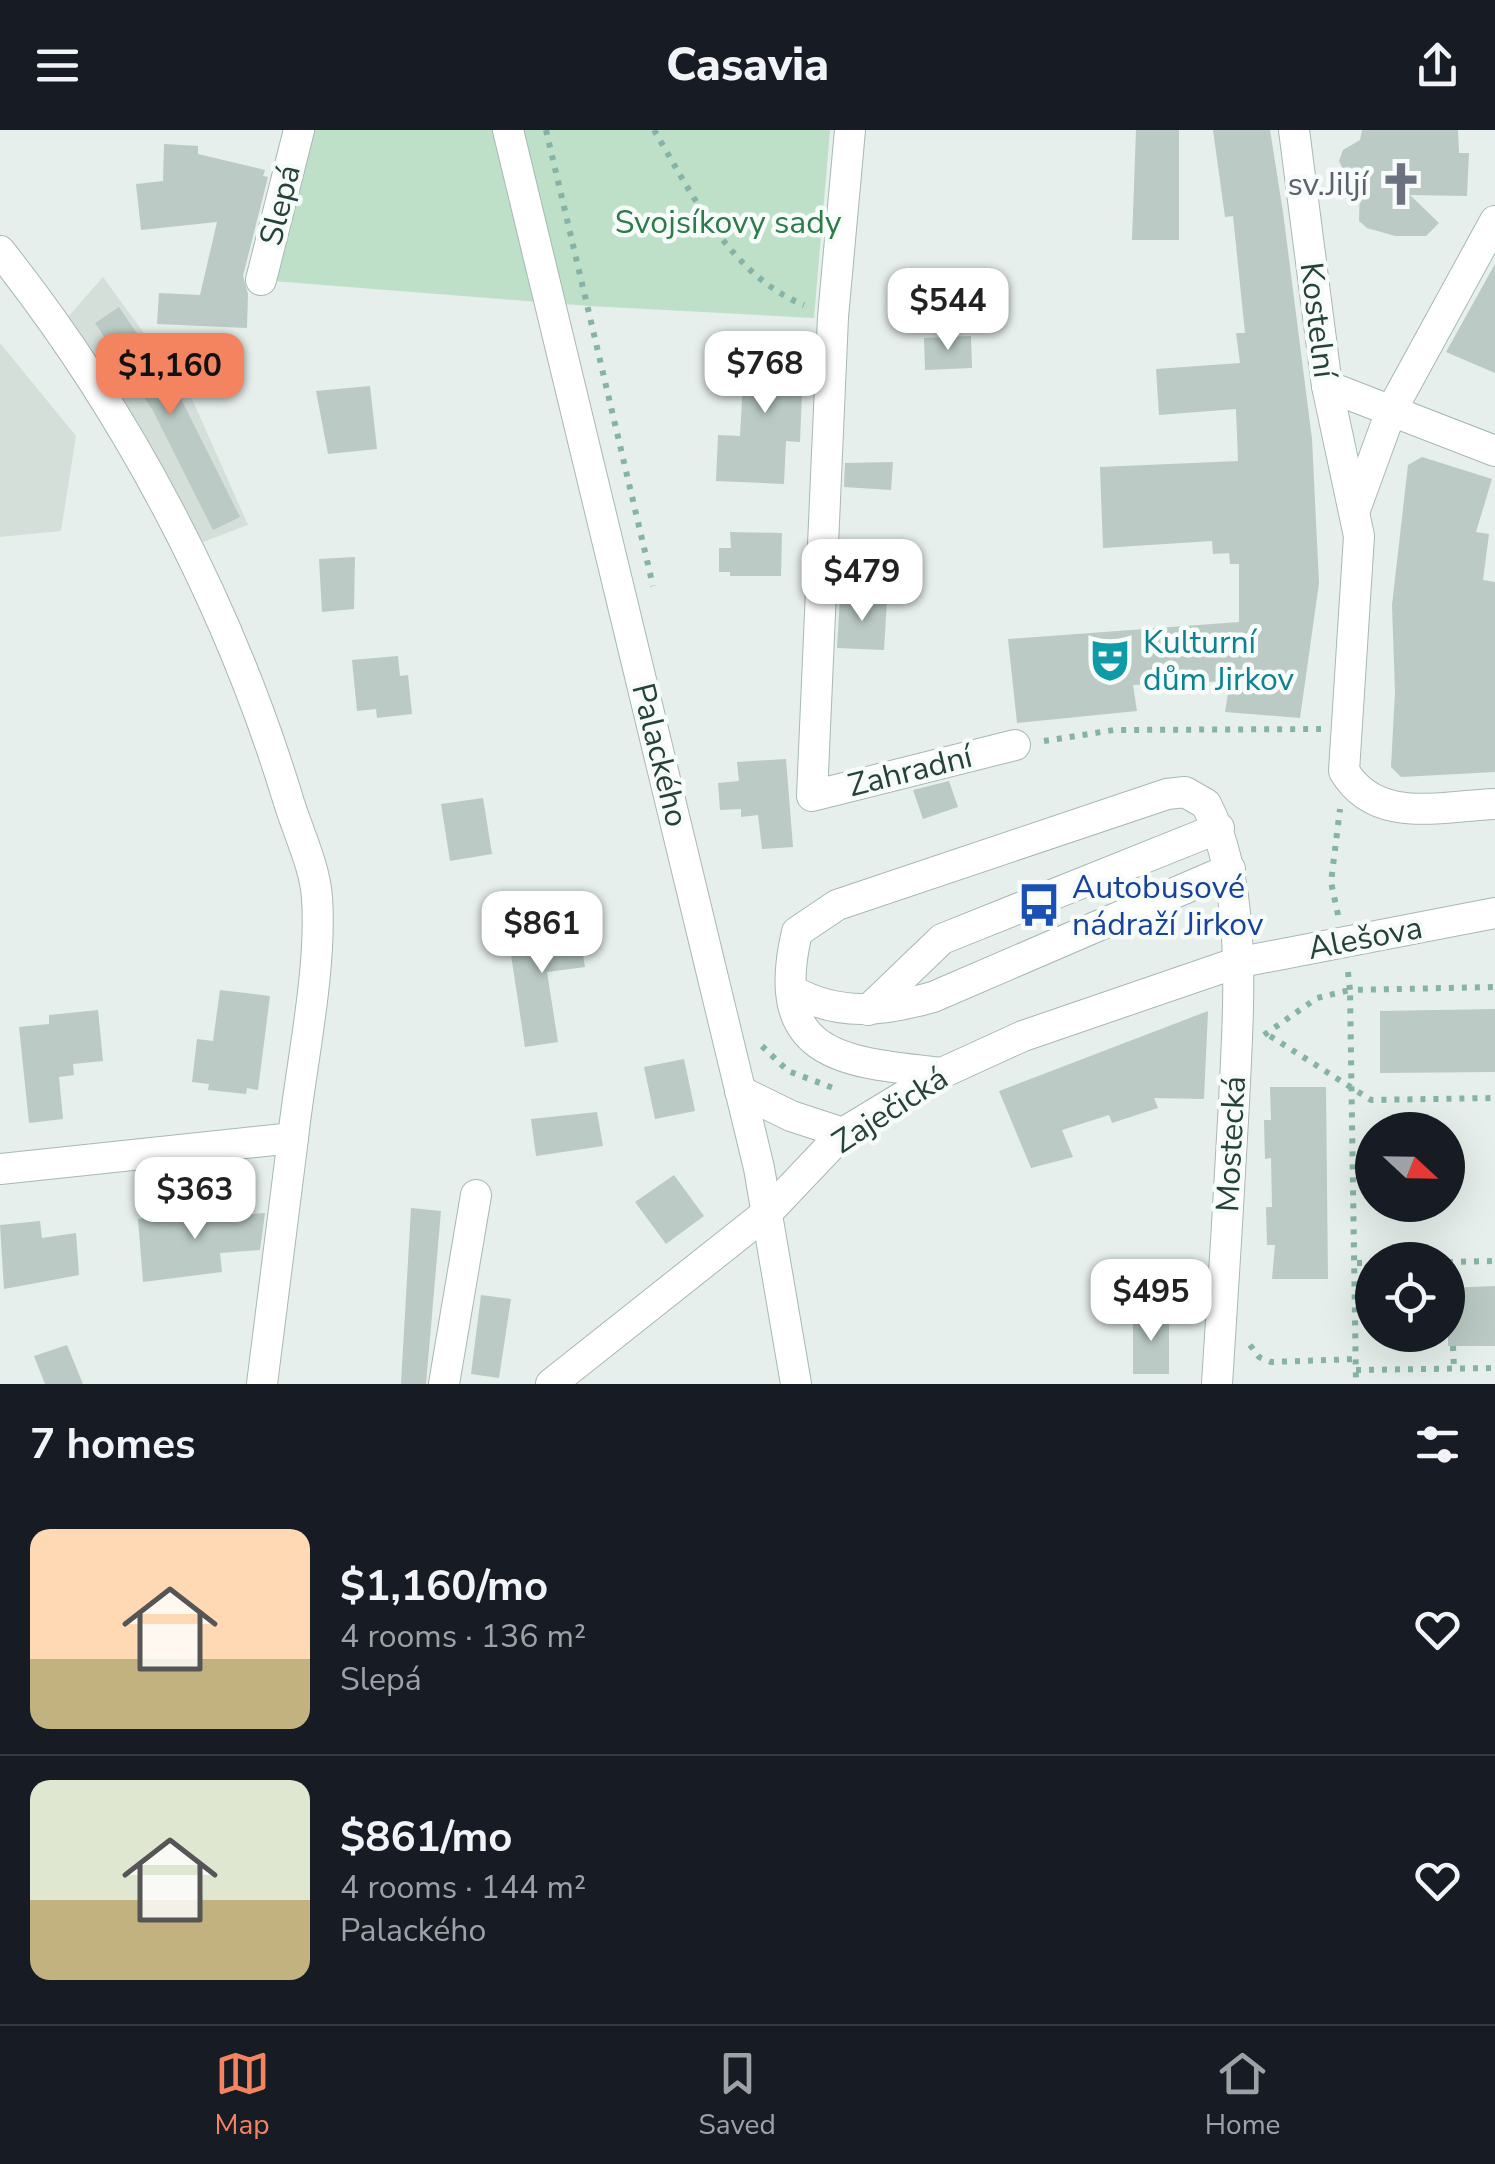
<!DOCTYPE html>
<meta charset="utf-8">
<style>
:root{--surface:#171b24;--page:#242831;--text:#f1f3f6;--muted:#9ea1a6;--line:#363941;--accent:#f4845f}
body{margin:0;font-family:"Nunito Sans",sans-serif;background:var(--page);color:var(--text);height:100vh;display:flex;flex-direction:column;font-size:38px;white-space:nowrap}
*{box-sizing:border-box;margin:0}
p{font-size:32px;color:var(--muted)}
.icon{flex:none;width:55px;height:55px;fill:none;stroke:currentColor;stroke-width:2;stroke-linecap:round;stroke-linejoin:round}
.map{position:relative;height:1254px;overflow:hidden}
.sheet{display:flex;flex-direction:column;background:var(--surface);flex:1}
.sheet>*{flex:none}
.needle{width:65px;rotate:112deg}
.fabs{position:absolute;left:1355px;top:982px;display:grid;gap:20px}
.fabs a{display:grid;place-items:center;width:110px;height:110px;border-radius:50%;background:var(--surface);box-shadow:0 10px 40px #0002;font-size:50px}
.price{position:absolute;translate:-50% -85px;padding:0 22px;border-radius:20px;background:#fff;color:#222;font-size:32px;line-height:65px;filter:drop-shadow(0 2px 5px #0008)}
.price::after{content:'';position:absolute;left:50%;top:60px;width:30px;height:22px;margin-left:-15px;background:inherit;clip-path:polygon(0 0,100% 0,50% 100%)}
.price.active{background:var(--accent);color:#111}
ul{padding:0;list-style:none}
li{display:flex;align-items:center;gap:30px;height:250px;padding:0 30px}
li+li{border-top:2px solid var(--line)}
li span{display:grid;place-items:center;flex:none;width:280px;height:200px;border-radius:20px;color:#555}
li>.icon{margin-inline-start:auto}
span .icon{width:120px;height:120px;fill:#fffc;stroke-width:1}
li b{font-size:42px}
h2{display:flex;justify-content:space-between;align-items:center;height:120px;padding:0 30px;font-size:42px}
header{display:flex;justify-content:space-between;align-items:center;height:130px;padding:0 30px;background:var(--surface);font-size:45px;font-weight:800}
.tab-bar{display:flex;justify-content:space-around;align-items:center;height:140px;border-top:2px solid var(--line);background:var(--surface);font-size:28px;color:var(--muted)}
.tab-bar a{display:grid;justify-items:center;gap:5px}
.tab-bar .active{color:var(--accent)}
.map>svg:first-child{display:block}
.built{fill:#d4dfda}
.green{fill:#bfe0c8}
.building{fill:#bbcac4}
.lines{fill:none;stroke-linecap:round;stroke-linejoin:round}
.minor-casing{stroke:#a8b8b2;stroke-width:32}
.path{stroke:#86b3a5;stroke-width:6;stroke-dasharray:5 8;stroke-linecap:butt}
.minor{stroke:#fff;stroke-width:30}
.labels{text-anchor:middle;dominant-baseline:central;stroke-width:9;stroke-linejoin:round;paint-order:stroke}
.worship-label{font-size:32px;fill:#5b616d;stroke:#f7fbf9;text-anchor:end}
.street-label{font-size:32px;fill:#24423a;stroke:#f7fbf9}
.park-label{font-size:32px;fill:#2d7a4b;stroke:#f7fbf9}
.culture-label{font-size:32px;fill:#0d838f;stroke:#f7fbf9;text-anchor:start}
.transit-label{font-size:32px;fill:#164399;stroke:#f7fbf9;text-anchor:start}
</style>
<header><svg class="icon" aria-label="menu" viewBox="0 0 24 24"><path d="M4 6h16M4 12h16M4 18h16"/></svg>Casavia<svg class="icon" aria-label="share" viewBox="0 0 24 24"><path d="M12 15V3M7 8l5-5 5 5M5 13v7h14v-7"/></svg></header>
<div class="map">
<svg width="1495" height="1254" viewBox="0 0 1495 1254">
<rect width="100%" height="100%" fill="#e6efeb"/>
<g class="built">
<path d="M 103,147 L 192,269 L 248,395 L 203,412 L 68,187 Z"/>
<path d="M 0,213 L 76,306 L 61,401 L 0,407 Z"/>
</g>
<path class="green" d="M 311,0 L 830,0 L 814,188 L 589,176 L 273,151 Z"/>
<g class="building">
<path d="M 1136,0 L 1179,0 L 1179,110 L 1132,110 Z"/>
<path d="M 1213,0 L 1270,0 L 1283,82 L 1312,309 L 1319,453 L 1300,588 L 1225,582 L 1230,551 L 1133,555 L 1137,581 L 1017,593 L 1008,509 L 1239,492 L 1239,434 L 1230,434 L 1229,423 L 1213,424 L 1212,411 L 1103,418 L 1100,337 L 1238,331 L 1236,279 L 1159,285 L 1156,239 L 1240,233 L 1236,203 L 1245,203 L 1233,86 L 1225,87 Z"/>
<path d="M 1362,0 L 1458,0 L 1459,23 L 1469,23 L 1467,66 L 1410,65 L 1439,93 L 1426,106 L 1395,106 L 1367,98 L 1359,91 L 1360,52 L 1345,43 L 1339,31 L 1343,20 L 1360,10 Z"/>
<path d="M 164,14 L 198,16 L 198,24 L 265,40 L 263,46 L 268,47 L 243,146 L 248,164 L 247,198 L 157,194 L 159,163 L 200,165 L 217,92 L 141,100 L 136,54 L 163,51 Z"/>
<path d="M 1495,134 L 1495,243 L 1446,222 Z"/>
<path d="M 119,177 L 179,265 L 240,387 L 213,400 L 152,279 L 95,193 Z"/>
<path d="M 971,206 L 972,238 L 925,240 L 924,208 Z"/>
<path d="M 745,213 L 804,216 L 800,312 L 786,311 L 784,354 L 716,351 L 718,305 L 740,306 Z"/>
<path d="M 370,256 L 377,319 L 328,324 L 316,261 Z"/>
<path d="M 1422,327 L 1492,349 L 1476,402 L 1489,404 L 1483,450 L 1495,452 L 1495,642 L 1401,647 L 1391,637 L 1395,562 L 1392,475 L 1408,335 Z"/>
<path d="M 893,332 L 891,360 L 844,357 L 845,333 Z"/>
<path d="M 730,402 L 782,403 L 781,446 L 730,446 L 730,442 L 719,442 L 719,418 L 731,418 Z"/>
<path d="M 355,427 L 354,479 L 322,482 L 319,429 Z"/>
<path d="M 840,467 L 887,469 L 884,520 L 837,518 Z"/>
<path d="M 398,526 L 400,546 L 408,545 L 412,584 L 377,588 L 376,579 L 357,581 L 352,530 Z"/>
<path d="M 786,629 L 793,717 L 762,719 L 758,685 L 741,687 L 741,679 L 720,680 L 718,653 L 739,651 L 737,632 Z"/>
<path d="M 949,651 L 958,677 L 923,689 L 913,660 Z"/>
<path d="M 483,668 L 492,724 L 450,731 L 441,674 Z"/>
<path d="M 578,794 L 585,837 L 547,842 L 558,912 L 525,917 L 508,805 Z"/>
<path d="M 220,860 L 270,866 L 258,960 L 247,958 L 246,964 L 208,960 L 209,954 L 192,952 L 197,909 L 213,911 Z"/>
<path d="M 1495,879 L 1495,942 L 1380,943 L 1380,881 Z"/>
<path d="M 98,880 L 103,931 L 73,934 L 74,945 L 59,947 L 63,989 L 29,993 L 19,897 L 49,894 L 49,885 Z"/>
<path d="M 1208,881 L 1204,969 L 1154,968 L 1158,978 L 1112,993 L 1109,985 L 1062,1000 L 1073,1027 L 1031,1038 L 999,961 Z"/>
<path d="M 684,929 L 695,981 L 655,989 L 644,937 Z"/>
<path d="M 1270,957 L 1326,957 L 1328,1149 L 1272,1149 L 1275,1115 L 1267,1115 L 1266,1077 L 1272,1077 L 1271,1028 L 1265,1029 L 1264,990 L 1271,990 Z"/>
<path d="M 597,982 L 603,1016 L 536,1026 L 531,989 Z"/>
<path d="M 674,1045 L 704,1086 L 666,1114 L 635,1072 Z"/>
<path d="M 411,1078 L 441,1081 L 426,1254 L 401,1254 Z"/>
<path d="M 217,1079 L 226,1086 L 265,1083 L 260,1120 L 220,1123 L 222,1142 L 143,1152 L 138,1089 Z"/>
<path d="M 40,1091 L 42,1108 L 76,1103 L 79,1145 L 4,1159 L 0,1095 Z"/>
<path d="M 1495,1156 L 1495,1216 L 1448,1216 L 1448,1158 Z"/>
<path d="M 481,1165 L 511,1169 L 499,1248 L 471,1244 Z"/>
<rect x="1133" y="1185" width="36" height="59"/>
<path d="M 67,1215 L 83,1254 L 45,1254 L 34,1226 Z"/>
</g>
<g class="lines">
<g class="minor-casing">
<g id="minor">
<path d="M 508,0 L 759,1038 L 796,1254"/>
<path d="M 850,0 L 833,187 L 812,666 L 1015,615"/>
<path d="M 1294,0 L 1327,256 L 1359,406 L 1344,641 C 1376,695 1441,676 1495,674"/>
<path d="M 0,121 C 127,281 227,471 287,666 C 296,698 315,735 317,768 C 322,840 301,935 293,1008"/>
<path d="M 261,150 L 299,0"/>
<path d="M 1327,256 L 1495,321"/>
<path d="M 1356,377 L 1391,281 L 1495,91"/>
<path d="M 793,861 C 840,887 883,881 933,867 L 1230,739"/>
<path d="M 868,880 L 942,809 L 1219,698"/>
<path d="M 942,943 C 845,932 767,929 797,802 L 837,775 L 1167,664 L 1185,662 L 1206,674 C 1249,757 1238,881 1234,973 C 1229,1067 1223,1160 1217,1254"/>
<path d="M 740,961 L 791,986 L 843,1003"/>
<path d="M 0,1039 L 293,1008 L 262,1254"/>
<path d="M 444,1254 L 476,1065"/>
<path d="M 551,1254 L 768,1082 L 843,1003 L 942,943 L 1023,906 L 1236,833 L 1495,783"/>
</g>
</g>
<g class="path">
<path d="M 546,0 L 653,456"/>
<path d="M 654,0 C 692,64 731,146 804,175"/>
<path d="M 1044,611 L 1114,600 L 1321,599"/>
<path d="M 1338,785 L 1331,752 L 1340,679"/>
<path d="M 1348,842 L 1350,860 L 1495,857"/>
<path d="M 1264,905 L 1317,868 L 1350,860 L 1356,1254"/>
<path d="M 1270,906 L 1371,970 L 1495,968"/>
<path d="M 762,916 L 788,941 L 836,959"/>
<path d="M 1448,1132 L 1495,1131"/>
<path d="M 1357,1133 L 1372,1133"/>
<path d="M 1250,1215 L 1259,1227 L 1271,1232 L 1357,1229"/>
<path d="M 1453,1216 L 1454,1238"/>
<path d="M 1356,1240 L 1495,1238"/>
</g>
<use href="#minor" class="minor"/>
</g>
<defs>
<g id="church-bare" transform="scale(3.45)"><path d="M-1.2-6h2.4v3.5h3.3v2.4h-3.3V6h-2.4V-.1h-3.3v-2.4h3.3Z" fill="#6b7280" stroke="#f7fbf9" stroke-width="2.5" paint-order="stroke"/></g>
<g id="theatre-bare" transform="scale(3.45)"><path d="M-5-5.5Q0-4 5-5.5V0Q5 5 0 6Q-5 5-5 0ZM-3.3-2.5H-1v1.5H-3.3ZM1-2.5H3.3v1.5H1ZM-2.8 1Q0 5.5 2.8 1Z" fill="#0f9aa8" stroke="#f7fbf9" stroke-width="2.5" paint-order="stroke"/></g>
<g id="bus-bare" transform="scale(3.45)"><path d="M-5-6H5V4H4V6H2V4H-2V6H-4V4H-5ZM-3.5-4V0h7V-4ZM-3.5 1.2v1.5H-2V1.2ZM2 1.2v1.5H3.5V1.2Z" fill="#1a4fb4" stroke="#f7fbf9" stroke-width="2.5" paint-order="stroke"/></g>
</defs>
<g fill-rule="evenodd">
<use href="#church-bare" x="1401" y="54"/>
<use href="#theatre-bare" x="1110" y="530"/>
<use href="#bus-bare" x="1039" y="775"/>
</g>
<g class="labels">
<g class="worship-label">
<text x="1368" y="54">sv.Jiljí</text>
</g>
<g class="street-label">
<text transform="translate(280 75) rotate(-76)">Slepá</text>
<text transform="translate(1318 190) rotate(83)">Kostelní</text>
<text transform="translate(660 625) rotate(76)">Palackého</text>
<text transform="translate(910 641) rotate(-14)">Zahradní</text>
<text transform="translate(1365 808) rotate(-11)">Alešova</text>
<text transform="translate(890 980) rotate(-33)">Zaječická</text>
<text transform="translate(1231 1014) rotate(-87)">Mostecká</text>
</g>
<g class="park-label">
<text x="728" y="92">Svojsíkovy sady</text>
</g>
<g class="culture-label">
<text x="1143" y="512">Kulturní<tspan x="1143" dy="37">dům Jirkov</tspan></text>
</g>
<g class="transit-label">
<text x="1072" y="757">Autobusové<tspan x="1072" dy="37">nádraží Jirkov</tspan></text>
</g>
</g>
</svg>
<div class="fabs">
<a><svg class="needle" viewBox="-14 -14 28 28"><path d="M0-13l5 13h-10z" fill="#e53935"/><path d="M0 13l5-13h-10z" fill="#9ea1a6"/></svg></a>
<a><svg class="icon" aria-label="locate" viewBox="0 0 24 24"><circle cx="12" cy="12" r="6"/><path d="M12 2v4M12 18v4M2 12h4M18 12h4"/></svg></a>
</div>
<b class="price" style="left:948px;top:223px">$544</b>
<b class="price" style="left:765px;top:286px">$768</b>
<b class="price active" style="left:170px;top:288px">$1,160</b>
<b class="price" style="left:862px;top:494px">$479</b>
<b class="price" style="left:542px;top:846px">$861</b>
<b class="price" style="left:195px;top:1112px">$363</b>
<b class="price" style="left:1151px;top:1214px">$495</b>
</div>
<section class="sheet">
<h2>7 homes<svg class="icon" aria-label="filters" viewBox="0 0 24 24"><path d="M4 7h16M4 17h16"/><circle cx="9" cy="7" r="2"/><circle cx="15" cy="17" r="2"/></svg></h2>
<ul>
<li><span style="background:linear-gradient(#ffd9b3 65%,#c2b280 0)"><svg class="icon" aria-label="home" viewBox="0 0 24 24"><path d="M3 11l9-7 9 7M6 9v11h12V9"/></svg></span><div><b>$1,160/mo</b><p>4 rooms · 136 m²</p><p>Slepá</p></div><svg class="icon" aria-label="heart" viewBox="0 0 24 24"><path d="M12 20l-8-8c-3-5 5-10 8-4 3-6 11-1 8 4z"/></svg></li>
<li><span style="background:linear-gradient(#dfe7d0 60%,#c2b280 0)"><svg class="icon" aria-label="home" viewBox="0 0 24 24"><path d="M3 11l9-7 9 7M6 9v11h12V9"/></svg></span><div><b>$861/mo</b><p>4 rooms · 144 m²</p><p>Palackého</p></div><svg class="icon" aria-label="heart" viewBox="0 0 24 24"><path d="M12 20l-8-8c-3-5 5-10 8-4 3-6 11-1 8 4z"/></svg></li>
</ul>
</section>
<nav class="tab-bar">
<a class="active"><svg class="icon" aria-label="map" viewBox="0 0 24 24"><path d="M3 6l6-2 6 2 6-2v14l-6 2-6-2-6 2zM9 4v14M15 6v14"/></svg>Map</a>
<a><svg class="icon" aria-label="saved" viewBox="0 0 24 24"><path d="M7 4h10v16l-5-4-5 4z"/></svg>Saved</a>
<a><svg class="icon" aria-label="home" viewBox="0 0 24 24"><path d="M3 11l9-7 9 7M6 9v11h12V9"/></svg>Home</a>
</nav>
